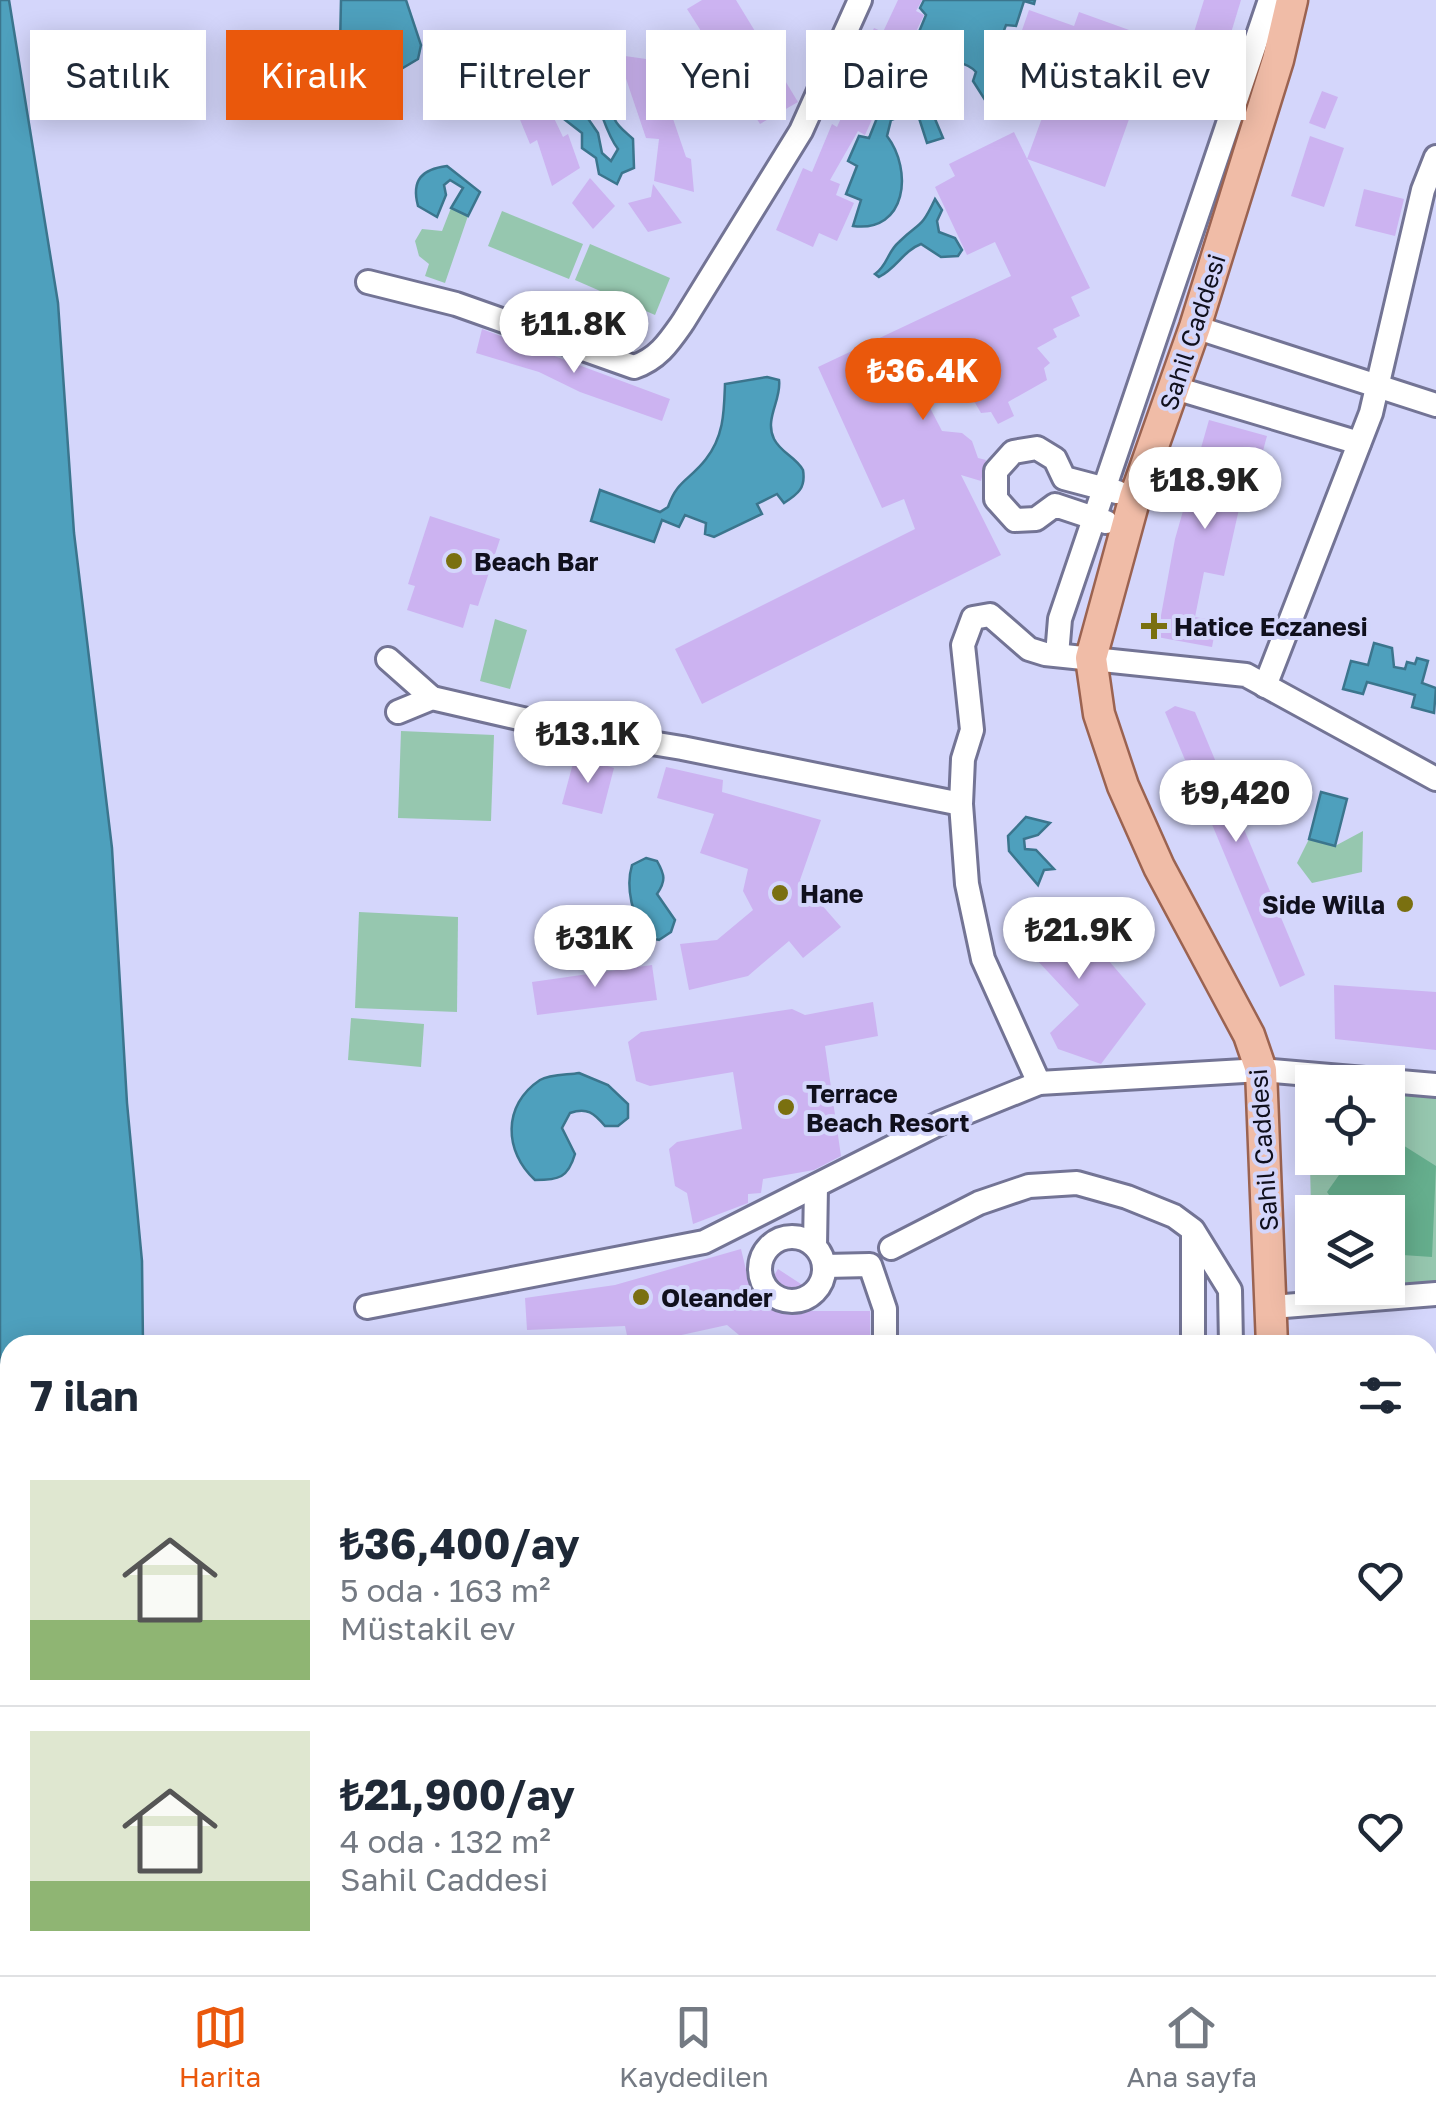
<!DOCTYPE html>
<html lang="tr">
<meta charset="utf-8">
<style>
:root{--surface:#fff;--page:#f2f2f3;--text:#1f2937;--muted:#747a83;--line:#e0e1e3;--accent:#ea580c}
body{margin:0;font-family:"Golos Text",sans-serif;background:var(--page);color:var(--text);height:100vh;display:flex;flex-direction:column;font-size:38px;white-space:nowrap}
*{box-sizing:border-box;margin:0}
p{font-size:32px;color:var(--muted)}
.icon{flex:none;width:55px;height:55px;fill:none;stroke:currentColor;stroke-width:2;stroke-linecap:round;stroke-linejoin:round}
.map{position:relative;flex:1;overflow:hidden}
.panel{position:absolute;left:0px;top:1335px;width:1438px;height:640px;display:flex;flex-direction:column;background:var(--surface);border-radius:30px 30px 0 0;box-shadow:0 5px 25px #0003}
.panel>*{flex:none}
.banner{position:absolute;left:30px;top:30px;width:1378px;height:90px;display:flex;gap:20px}
.buttons{position:absolute;left:1295px;top:1065px;display:grid;gap:20px}
.buttons a{display:grid;place-items:center;width:110px;height:110px;border-radius:0px;background:var(--surface);box-shadow:0 5px 25px #0003;font-size:50px}
.price{position:absolute;translate:-50% -85px;padding:0 22px;border-radius:35px;background:#fff;color:#222;font-size:32px;line-height:65px;filter:drop-shadow(0 2px 5px #0008)}
.price::after{content:'';position:absolute;left:50%;top:60px;width:30px;height:22px;margin-left:-15px;background:inherit;clip-path:polygon(0 0,100% 0,50% 100%)}
.price.current{background:var(--accent);color:#fff}
ul{padding:0;list-style:none}
li{display:flex;align-items:center;gap:30px;height:250px;padding:0 30px}
li+li{border-top:2px solid var(--line)}
li span{display:grid;place-items:center;flex:none;width:280px;height:200px;border-radius:0px;color:#555}
li>.icon{margin-inline-start:auto}
span .icon{width:120px;height:120px;fill:#fffc;stroke-width:1}
li b{font-size:42px}
h2{display:flex;justify-content:space-between;align-items:center;height:120px;padding:0 30px;font-size:42px}
.tag{padding:0 35px;border-radius:0px;background:var(--surface);box-shadow:0 5px 25px #0003;font-size:35px;line-height:90px}
.tag.current{background:var(--accent);color:#fff}
.menu{display:flex;justify-content:space-around;align-items:center;height:140px;border-top:2px solid var(--line);background:var(--surface);font-size:28px;color:var(--muted)}
.menu a{display:grid;justify-items:center;gap:5px}
.menu .current{color:var(--accent)}
.map>svg:first-child{display:block}
.green{fill:#96c7af}
.forest{fill:#65ae8d}
.water{fill:#4ea0bd;stroke:#3b758d;stroke-width:2.5;fill-rule:evenodd}
.building{fill:#ccb3f1}
.lines{fill:none;stroke-linecap:round;stroke-linejoin:round}
.minor-casing{stroke:#737495;stroke-width:28}
.major-casing{stroke:#9b6351;stroke-width:35}
.minor{stroke:#fff;stroke-width:22}
.major{stroke:#f0bca7;stroke-width:30}
.poi-dot{fill:#7a7010;stroke:#d4d6fb;stroke-width:4}
.labels{text-anchor:middle;dominant-baseline:central;stroke-width:8;stroke-linejoin:round;paint-order:stroke}
.street-label{font-size:25px;fill:#10101d;stroke:#d4d6fb}
.poi-label{font-size:25px;font-weight:bold;fill:#10101d;stroke:#d4d6fb;text-anchor:start}
</style>
<div class="map">
<svg width="1436" height="1975" viewBox="0 0 1436 1975">
<rect width="100%" height="100%" fill="#d4d6fb"/>
<g class="green">
<path d="M 451,208 L 468,216 L 445,283 L 425,276 L 429,264 L 419,256 L 415,241 L 422,229 L 442,231 Z"/>
<path d="M 502,211 L 583,244 L 569,279 L 488,246 Z"/>
<path d="M 590,244 L 670,278 L 655,315 L 575,280 Z"/>
<path d="M 495,619 L 527,630 L 510,689 L 480,681 Z"/>
<path d="M 401,731 L 494,735 L 491,821 L 398,818 Z"/>
<path d="M 1363,831 L 1362,872 L 1312,883 L 1297,863 L 1309,839 L 1335,846 Z"/>
<path d="M 359,912 L 458,917 L 457,1012 L 355,1008 Z"/>
<path d="M 351,1018 L 424,1024 L 421,1067 L 348,1060 Z"/>
<path d="M 1308,1085 L 1312,1086 L 1312,1158 L 1388,1158 L 1388,1091 L 1436,1095 L 1436,1282 L 1388,1287 L 1388,1212 L 1312,1212 L 1312,1246 Z"/>
</g>
<path class="forest" d="M 1398,1142 L 1436,1166 L 1432,1257 L 1388,1254 L 1388,1212 L 1341,1212 L 1327,1192 L 1351,1158 L 1388,1158 L 1388,1143 Z"/>
<g class="water">
<path d="M 0,0 L 9,0 L 58,303 L 74,533 L 112,848 L 127,1103 L 142,1261 L 143,1345 L 10,1345 L 10,1965 L 118,1965 L 118,1975 L 0,1975 Z"/>
<path d="M 341,0 L 406,0 L 421,45 L 418,59 L 391,75 L 368,74 L 351,64 L 340,47 Z"/>
<path d="M 924,0 L 1035,0 L 1034,4 L 1024,1 L 1016,26 L 1006,25 L 991,65 L 999,68 L 992,94 L 999,97 L 1000,114 L 994,114 L 973,81 L 976,72 C 969,63 939,55 929,57 L 922,88 L 943,138 L 927,143 L 919,118 L 909,113 L 891,120 L 887,136 C 913,170 907,233 853,226 L 861,200 L 846,194 L 857,166 L 848,161 L 859,136 L 869,138 L 881,108 L 877,103 L 888,83 L 882,79 L 888,65 L 893,66 L 903,41 L 914,44 L 926,15 L 920,8 Z"/>
<path d="M 585,63 C 614,78 604,95 615,120 C 618,127 628,134 633,139 L 634,168 L 622,173 L 617,184 L 599,174 L 596,158 L 582,148 L 582,133 L 564,119 L 562,104 L 548,89 L 553,79 ZM 579,79 C 601,94 601,127 618,149 L 611,161 L 602,153 L 598,133 L 571,94 L 573,83 Z"/>
<path d="M 447,166 L 480,192 L 468,216 L 451,208 L 463,188 L 450,180 L 444,185 L 446,195 L 437,217 L 418,206 C 411,180 422,169 447,166 Z"/>
<path d="M 935,199 L 942,210 L 937,221 L 939,232 L 955,238 L 962,250 L 958,256 L 941,257 L 921,244 C 903,251 897,268 879,277 L 875,274 C 888,265 887,252 899,242 C 920,221 920,231 935,199 Z"/>
<path d="M 767,377 L 779,380 C 782,399 764,419 774,439 C 781,453 796,457 803,470 C 806,488 798,494 784,503 L 777,494 L 757,504 L 762,514 L 714,537 L 705,534 L 706,523 L 685,515 L 679,527 L 662,520 L 654,542 L 591,521 L 600,490 L 660,512 L 668,507 C 677,480 690,480 706,459 C 724,436 724,412 725,384 Z"/>
<path d="M 1374,643 L 1392,648 L 1394,667 L 1405,669 L 1407,662 L 1415,664 L 1417,658 L 1428,661 L 1422,683 L 1436,688 L 1434,713 L 1412,707 L 1415,695 L 1367,682 L 1363,694 L 1343,689 L 1351,661 L 1368,665 Z"/>
<path d="M 1321,792 L 1347,799 L 1335,846 L 1309,839 Z"/>
<path d="M 1026,817 L 1050,823 L 1038,835 L 1024,839 L 1025,849 L 1036,850 L 1054,869 L 1044,870 L 1038,885 L 1009,851 L 1008,836 Z"/>
<path d="M 646,858 L 657,861 C 665,875 666,881 657,894 L 675,920 L 671,932 L 659,940 L 646,937 C 633,916 625,889 632,865 Z"/>
<path d="M 579,1073 L 608,1085 L 628,1104 L 628,1118 L 618,1126 L 605,1126 C 594,1113 587,1107 570,1113 L 562,1128 L 575,1154 C 568,1178 559,1180 535,1180 C 504,1152 502,1105 540,1080 C 550,1074 568,1075 579,1073 Z"/>
</g>
<g class="building">
<path d="M 702,0 L 736,0 L 798,102 L 760,124 L 687,9 Z"/>
<path d="M 898,0 L 922,0 L 916,11 L 924,15 L 911,42 L 900,37 L 871,103 L 878,106 L 865,135 L 858,131 L 830,180 L 840,184 L 836,195 L 854,203 L 837,241 L 819,233 L 813,247 L 776,230 L 803,168 L 812,172 L 832,124 L 837,127 L 853,92 L 847,89 L 874,28 L 883,32 Z"/>
<path d="M 1204,0 L 1241,0 L 1220,69 L 1186,58 Z"/>
<path d="M 1029,10 L 1074,26 L 1079,12 L 1157,40 L 1105,187 L 1027,159 L 1046,107 L 997,90 L 1006,66 L 997,63 L 1009,32 L 1020,36 Z"/>
<path d="M 618,55 L 653,60 L 686,157 L 691,159 L 694,192 L 654,181 L 659,139 L 646,138 Z"/>
<path d="M 1322,91 L 1338,97 L 1325,129 L 1309,123 Z"/>
<path d="M 542,93 L 563,137 L 568,134 L 580,168 L 552,186 L 537,140 L 530,144 L 516,110 Z"/>
<path d="M 1014,132 L 1090,288 L 1071,297 L 1080,316 L 1053,329 L 1057,337 L 1037,348 L 1050,363 L 1044,368 L 1047,380 L 1008,402 L 1014,416 L 998,424 L 991,412 L 981,413 L 964,384 L 927,402 L 942,431 L 962,433 L 972,441 L 978,458 L 986,460 L 981,481 L 961,475 L 1001,555 L 702,704 L 675,649 L 915,529 L 904,499 L 882,508 L 818,367 L 1011,276 L 995,242 L 967,255 L 935,187 L 955,176 L 949,164 Z"/>
<path d="M 1310,136 L 1344,148 L 1324,207 L 1291,196 Z"/>
<path d="M 590,178 L 615,206 L 593,229 L 572,203 Z"/>
<path d="M 653,184 L 682,223 L 648,232 L 628,203 L 651,197 Z"/>
<path d="M 1364,189 L 1404,199 L 1395,236 L 1355,226 Z"/>
<path d="M 482,329 L 670,399 L 662,421 L 580,392 L 539,372 L 476,353 Z"/>
<path d="M 1209,420 L 1267,436 L 1258,469 L 1229,461 L 1218,503 L 1239,509 L 1224,576 L 1204,572 L 1195,617 L 1217,621 L 1212,647 L 1157,637 L 1175,539 Z"/>
<path d="M 430,516 L 500,539 L 478,606 L 470,604 L 463,628 L 407,610 L 415,586 L 408,584 Z"/>
<path d="M 1175,706 L 1195,712 L 1305,975 L 1280,987 L 1165,712 Z"/>
<path d="M 575,756 L 614,768 L 602,814 L 562,804 Z"/>
<path d="M 666,767 L 723,780 L 722,792 L 821,820 L 800,880 L 841,927 L 803,958 L 789,941 L 748,976 L 689,990 L 680,944 L 717,940 L 753,910 L 743,891 L 748,869 L 700,853 L 714,814 L 657,798 Z"/>
<path d="M 1027,899 L 1045,918 L 1059,903 L 1146,1004 L 1101,1064 L 1058,1049 L 1050,1033 L 1079,1005 L 1003,924 Z"/>
<path d="M 652,965 L 657,1000 L 537,1015 L 532,982 Z"/>
<path d="M 1334,985 L 1436,992 L 1436,1050 L 1335,1039 Z"/>
<path d="M 873,1002 L 878,1036 L 825,1046 L 841,1156 L 814,1170 L 763,1179 L 761,1193 L 748,1194 L 748,1203 L 693,1224 L 687,1193 L 675,1186 L 669,1149 L 677,1142 L 742,1129 L 733,1072 L 650,1086 L 636,1081 L 628,1042 L 641,1032 L 792,1009 L 805,1015 Z"/>
<path d="M 741,1249 L 755,1307 L 778,1269 L 804,1286 L 791,1311 L 870,1311 L 870,1345 L 751,1345 L 727,1325 L 636,1345 L 629,1345 L 625,1326 L 527,1330 L 525,1298 L 615,1285 Z"/>
</g>
<g class="lines">
<g class="minor-casing">
<g id="minor">
<path d="M 368,282 L 456,304 L 634,367 C 658,359 669,342 683,322 L 801,131 L 860,0"/>
<path d="M 1195,327 L 1436,405"/>
<path d="M 1175,388 L 1359,443"/>
<path d="M 1106,522 L 1055,505 L 1036,519 L 1015,520 L 996,499 L 996,471 L 1013,452 L 1037,448 L 1055,459 L 1064,478 L 1117,492"/>
<path d="M 1057,655 L 1060,619 L 1270,0"/>
<path d="M 388,659 L 432,698"/>
<path d="M 1265,686 L 1371,413 L 1423,190 L 1436,157"/>
<path d="M 398,712 L 432,698 L 566,729 L 682,748 L 961,804"/>
<path d="M 1039,1083 L 983,959 L 967,884 L 961,804 L 963,759 L 972,730 L 963,645 L 973,618 L 990,615 L 1029,649 L 1045,654 L 1246,675 L 1436,779"/>
<path d="M 1193,1233 L 1193,1345"/>
<circle cx="792" cy="1269" r="32"/>
<path d="M 815,1246 L 816,1186"/>
<path d="M 891,1248 L 979,1203 L 1029,1186 L 1077,1183 L 1127,1197 L 1174,1216 L 1193,1230 L 1230,1290 L 1231,1345"/>
<path d="M 825,1266 L 870,1265 L 885,1309 L 885,1345"/>
<path d="M 367,1307 L 704,1242 L 940,1123 L 1039,1083 L 1261,1070 L 1436,1085"/>
<path d="M 1272,1307 L 1436,1294"/>
<path d="M 1428,1550 L 1436,1550"/>
<path d="M 841,1965 L 848,1975"/>
<path d="M 882,1965 L 889,1975"/>
<path d="M 927,1975 L 928,1965"/>
<path d="M 1002,1975 L 1003,1965"/>
</g>
</g>
<g class="major-casing">
<g id="major">
<path d="M 1272,1345 L 1261,1070 L 1249,1035 L 1159,867 L 1123,786 L 1099,714 L 1091,658 L 1135,497 L 1195,327 L 1278,60 L 1292,0"/>
<path d="M 1201,1975 L 1202,1965"/>
</g>
</g>
<use href="#minor" class="minor"/>
<use href="#major" class="major"/>
</g>
<g class="poi-dot">
<circle cx="454" cy="561" r="10"/>
<path d="M1149 611h10v10h10v10h-10v10h-10v-10h-10v-10h10z"/>
<circle cx="780" cy="893" r="10"/>
<circle cx="1405" cy="904" r="10"/>
<circle cx="786" cy="1107" r="10"/>
<circle cx="641" cy="1297" r="10"/>
</g>
<g class="labels">
<g class="street-label">
<text transform="translate(1192 332) rotate(-72)">Sahil Caddesi</text>
<text transform="translate(1263 1150) rotate(-94)">Sahil Caddesi</text>
</g>
<g class="poi-label">
<text x="474" y="561">Beach Bar</text>
<text x="1174" y="626">Hatice Eczanesi</text>
<text x="800" y="893">Hane</text>
<text x="1385" y="904" text-anchor="end">Side Willa</text>
<text x="806" y="1093">Terrace<tspan x="806" dy="29">Beach Resort</tspan></text>
<text x="661" y="1297">Oleander</text>
</g>
</g>
</svg>
<div class="buttons">
<a><svg class="icon" aria-label="locate" viewBox="0 0 24 24"><circle cx="12" cy="12" r="6"/><path d="M12 2v4M12 18v4M2 12h4M18 12h4"/></svg></a>
<a><svg class="icon" aria-label="layers" viewBox="0 0 24 24"><path d="M12 4l9 5-9 5-9-5zM3 14l9 5 9-5"/></svg></a>
</div>
<b class="price" style="left:574px;top:376px">₺11.8K</b>
<b class="price current" style="left:923px;top:423px">₺36.4K</b>
<b class="price" style="left:1205px;top:532px">₺18.9K</b>
<b class="price" style="left:588px;top:786px">₺13.1K</b>
<b class="price" style="left:1236px;top:845px">₺9,420</b>
<b class="price" style="left:1079px;top:982px">₺21.9K</b>
<b class="price" style="left:595px;top:990px">₺31K</b>
<div class="banner">
<a class="tag">Satılık</a>
<a class="tag current">Kiralık</a>
<a class="tag">Filtreler</a>
<a class="tag">Yeni</a>
<a class="tag">Daire</a>
<a class="tag">Müstakil ev</a>
</div>
<section class="panel">
<h2>7 ilan<svg class="icon" aria-label="filters" viewBox="0 0 24 24"><path d="M4 7h16M4 17h16"/><circle cx="9" cy="7" r="2"/><circle cx="15" cy="17" r="2"/></svg></h2>
<ul>
<li><span style="background:linear-gradient(#dfe7d0 70%,#8fb573 0)"><svg class="icon" aria-label="home" viewBox="0 0 24 24"><path d="M3 11l9-7 9 7M6 9v11h12V9"/></svg></span><div><b>₺36,400/ay</b><p>5 oda · 163 m²</p><p>Müstakil ev</p></div><svg class="icon" aria-label="heart" viewBox="0 0 24 24"><path d="M12 20l-8-8c-3-5 5-10 8-4 3-6 11-1 8 4z"/></svg></li>
<li><span style="background:linear-gradient(#dfe7d0 75%,#8fb573 0)"><svg class="icon" aria-label="home" viewBox="0 0 24 24"><path d="M3 11l9-7 9 7M6 9v11h12V9"/></svg></span><div><b>₺21,900/ay</b><p>4 oda · 132 m²</p><p>Sahil Caddesi</p></div><svg class="icon" aria-label="heart" viewBox="0 0 24 24"><path d="M12 20l-8-8c-3-5 5-10 8-4 3-6 11-1 8 4z"/></svg></li>
</ul>
</section>
</div>
<nav class="menu">
<a class="current"><svg class="icon" aria-label="map" viewBox="0 0 24 24"><path d="M3 6l6-2 6 2 6-2v14l-6 2-6-2-6 2zM9 4v14M15 6v14"/></svg>Harita</a>
<a><svg class="icon" aria-label="saved" viewBox="0 0 24 24"><path d="M7 4h10v16l-5-4-5 4z"/></svg>Kaydedilen</a>
<a><svg class="icon" aria-label="home" viewBox="0 0 24 24"><path d="M3 11l9-7 9 7M6 9v11h12V9"/></svg>Ana sayfa</a>
</nav>
